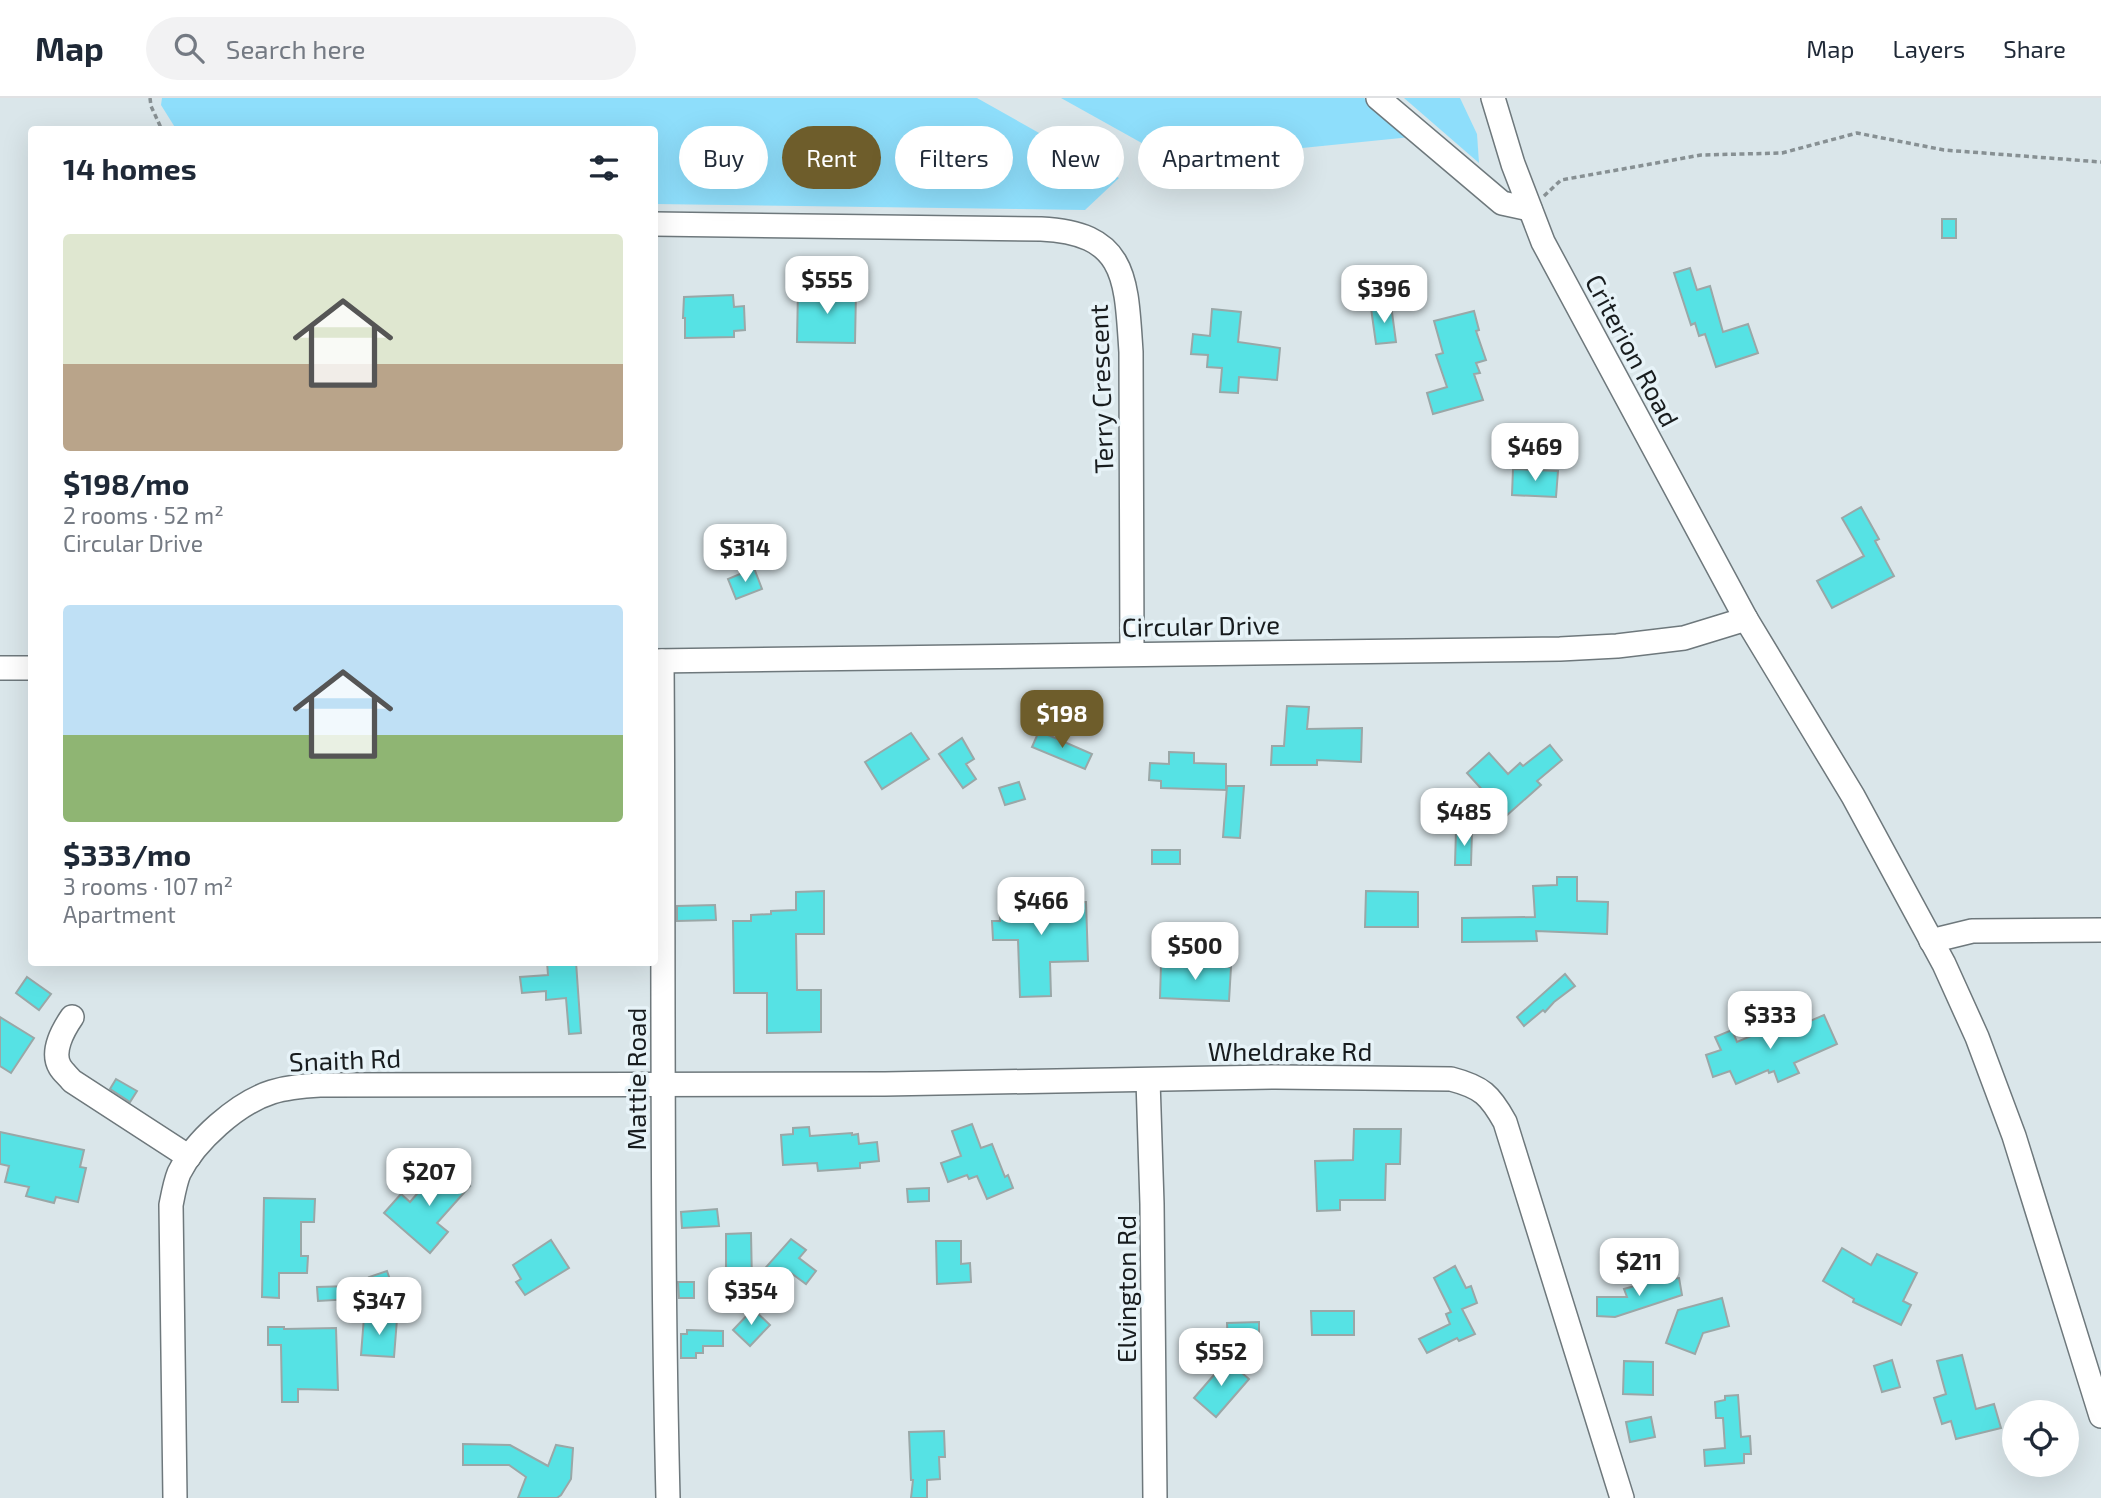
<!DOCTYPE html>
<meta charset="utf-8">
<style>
:root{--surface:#fff;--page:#f2f2f3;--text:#1f2937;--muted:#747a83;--line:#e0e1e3;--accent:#6e5d2b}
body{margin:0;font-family:"Exo 2",sans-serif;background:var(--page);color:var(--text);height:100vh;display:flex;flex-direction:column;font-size:26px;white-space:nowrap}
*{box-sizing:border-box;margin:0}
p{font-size:23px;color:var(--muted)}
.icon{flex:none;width:38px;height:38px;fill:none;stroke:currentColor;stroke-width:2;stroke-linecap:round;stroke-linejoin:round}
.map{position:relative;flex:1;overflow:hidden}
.drawer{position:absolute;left:28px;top:28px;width:630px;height:840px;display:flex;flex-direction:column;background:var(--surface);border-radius:7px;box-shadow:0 7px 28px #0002}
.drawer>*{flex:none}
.banner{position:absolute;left:679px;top:28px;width:665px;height:63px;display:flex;gap:14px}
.controls{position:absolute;left:2002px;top:1302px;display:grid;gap:14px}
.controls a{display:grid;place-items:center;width:77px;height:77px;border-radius:50%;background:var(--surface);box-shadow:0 7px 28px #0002;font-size:35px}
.price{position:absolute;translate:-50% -60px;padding:0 16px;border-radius:14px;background:#fff;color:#222;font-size:23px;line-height:46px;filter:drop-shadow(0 2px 4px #0008)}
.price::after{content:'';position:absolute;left:50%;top:42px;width:21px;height:16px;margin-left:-10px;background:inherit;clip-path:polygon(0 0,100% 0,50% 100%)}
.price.selected{background:var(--accent);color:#fff}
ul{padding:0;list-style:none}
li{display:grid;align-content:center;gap:14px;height:371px;padding:0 35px}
li span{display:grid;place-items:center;height:217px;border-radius:7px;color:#555}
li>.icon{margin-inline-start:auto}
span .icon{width:126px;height:126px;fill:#fffc;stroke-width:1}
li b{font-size:30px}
h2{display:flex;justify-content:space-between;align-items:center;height:84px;padding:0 35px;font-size:30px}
.chip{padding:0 24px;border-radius:32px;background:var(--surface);box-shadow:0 7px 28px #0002;font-size:24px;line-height:63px}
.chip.selected{background:var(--accent);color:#fff}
header{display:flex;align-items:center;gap:42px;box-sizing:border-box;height:98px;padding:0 35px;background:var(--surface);border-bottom:2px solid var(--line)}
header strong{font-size:33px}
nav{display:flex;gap:38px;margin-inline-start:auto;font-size:24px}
.search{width:490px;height:63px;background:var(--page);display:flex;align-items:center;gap:18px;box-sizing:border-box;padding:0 24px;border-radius:38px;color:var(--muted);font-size:26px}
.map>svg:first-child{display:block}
.green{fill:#8edefb}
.building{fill:#56e2e4;stroke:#9aa7a7;stroke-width:2}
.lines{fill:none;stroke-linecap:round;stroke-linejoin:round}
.minor-casing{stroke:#6e787c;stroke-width:26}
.path{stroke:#879093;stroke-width:3.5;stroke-dasharray:5 3.5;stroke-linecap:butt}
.minor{stroke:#fff;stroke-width:23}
.labels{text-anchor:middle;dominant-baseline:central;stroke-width:7;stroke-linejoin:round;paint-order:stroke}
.street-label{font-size:26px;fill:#181c1e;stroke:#e7f3f8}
</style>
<header>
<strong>Map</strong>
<div class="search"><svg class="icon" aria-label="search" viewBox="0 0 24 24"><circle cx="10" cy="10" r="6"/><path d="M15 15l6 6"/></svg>Search here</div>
<nav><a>Map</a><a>Layers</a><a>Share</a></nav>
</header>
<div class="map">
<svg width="2101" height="1400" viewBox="0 0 2101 1400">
<rect width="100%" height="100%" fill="#dae6ea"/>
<g class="green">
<path d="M 162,0 L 977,0 L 1119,80 L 1085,112 L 655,106 L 654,32 L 176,31 L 161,7 Z"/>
<path d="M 1061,0 L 1364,0 L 1411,39 L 1174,63 Z"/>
<path d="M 1404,0 L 1460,0 L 1477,36 L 1479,65 Z"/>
</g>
<g class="building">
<rect x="1942" y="121" width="14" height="19"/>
<path d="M 1690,170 L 1697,192 L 1710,188 L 1723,234 L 1748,226 L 1758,255 L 1716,269 L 1705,236 L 1699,238 L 1695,225 L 1691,227 L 1674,175 Z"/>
<path d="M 798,192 L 856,193 L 855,245 L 797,244 Z"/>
<path d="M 733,197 L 734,209 L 744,208 L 745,232 L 734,233 L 734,239 L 685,240 L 685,220 L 683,220 L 684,199 Z"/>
<path d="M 1391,207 L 1396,244 L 1376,246 L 1371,210 Z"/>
<path d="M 1212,211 L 1241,214 L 1238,244 L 1280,250 L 1277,282 L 1239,279 L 1238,295 L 1220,294 L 1222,270 L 1207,269 L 1208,257 L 1191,256 L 1193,236 L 1210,238 Z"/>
<path d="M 1474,213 L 1479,232 L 1476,233 L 1486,262 L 1476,265 L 1480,275 L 1474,276 L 1483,302 L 1433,316 L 1427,295 L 1447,289 L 1436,257 L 1443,255 L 1434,223 Z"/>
<path d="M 1513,371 L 1558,373 L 1556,399 L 1512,397 Z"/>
<path d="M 1861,409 L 1879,441 L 1875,443 L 1894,478 L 1832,510 L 1817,483 L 1864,458 L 1842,420 Z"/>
<path d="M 754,470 L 762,491 L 736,501 L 728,481 Z"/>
<path d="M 1287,608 L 1309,609 L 1307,631 L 1362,630 L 1361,664 L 1317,662 L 1317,667 L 1271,667 L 1272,648 L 1284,648 Z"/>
<path d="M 1039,633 L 1092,656 L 1085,671 L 1032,649 Z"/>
<path d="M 911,635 L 929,661 L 882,691 L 865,664 Z"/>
<path d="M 962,640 L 974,661 L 966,666 L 976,681 L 963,690 L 939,656 Z"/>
<path d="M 1550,647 L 1562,662 L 1537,683 L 1541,687 L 1506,718 L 1467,675 L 1489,655 L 1508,676 L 1520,665 L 1523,668 Z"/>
<path d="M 1169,654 L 1194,655 L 1194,665 L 1226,666 L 1226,692 L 1161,690 L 1161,683 L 1149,682 L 1150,665 L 1169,666 Z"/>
<path d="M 1019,684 L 1025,701 L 1005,707 L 999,690 Z"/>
<path d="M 1227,688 L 1244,688 L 1240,740 L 1223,739 Z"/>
<path d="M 1456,732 L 1472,732 L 1471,767 L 1455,767 Z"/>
<rect x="1152" y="752" width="28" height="14"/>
<path d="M 1557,779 L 1577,779 L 1577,803 L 1608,804 L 1607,836 L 1536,833 L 1537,843 L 1462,844 L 1462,820 L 1535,819 L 1533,788 L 1557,787 Z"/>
<path d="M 1023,788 L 1023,805 L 1086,804 L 1088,863 L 1050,864 L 1051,898 L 1020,899 L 1018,842 L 993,842 L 992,823 L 1000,823 L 999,789 Z"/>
<path d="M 824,793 L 824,836 L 796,836 L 797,892 L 821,892 L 821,934 L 767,935 L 767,895 L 734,895 L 733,823 L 751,823 L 751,817 L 771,816 L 771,813 L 796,812 L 796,794 Z"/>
<path d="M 1366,793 L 1418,794 L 1418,829 L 1365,829 Z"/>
<path d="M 715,807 L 716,822 L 677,823 L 677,808 Z"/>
<path d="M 547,864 L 576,864 L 581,935 L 569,936 L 566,900 L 546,902 L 546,893 L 522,895 L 520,879 L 548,877 Z"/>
<path d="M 1161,866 L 1231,869 L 1229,903 L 1160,900 Z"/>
<path d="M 1565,876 L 1575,888 L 1554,904 L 1545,914 L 1543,912 L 1524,928 L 1517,919 Z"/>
<path d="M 27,879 L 51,896 L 39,912 L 16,895 Z"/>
<path d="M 1824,917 L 1837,946 L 1794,965 L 1799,975 L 1778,984 L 1774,973 L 1769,975 L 1768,972 L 1736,986 L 1730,973 L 1713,979 L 1706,957 L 1721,952 L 1715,939 L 1732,932 L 1737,944 L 1777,927 L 1780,936 Z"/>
<path d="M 0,919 L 34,940 L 11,975 L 0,968 Z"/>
<path d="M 116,981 L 137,993 L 130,1004 L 110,991 Z"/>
<path d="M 972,1026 L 981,1050 L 992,1046 L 1005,1079 L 1008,1077 L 1013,1090 L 987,1101 L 977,1078 L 969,1081 L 967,1077 L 948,1084 L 941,1065 L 961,1058 L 952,1033 Z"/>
<path d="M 809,1029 L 810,1038 L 852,1035 L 852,1037 L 858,1036 L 859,1046 L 877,1044 L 879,1063 L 860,1065 L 860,1070 L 818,1073 L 817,1065 L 783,1067 L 781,1037 L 793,1036 L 793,1030 Z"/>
<path d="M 1354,1031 L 1401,1031 L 1400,1066 L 1386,1066 L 1385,1102 L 1340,1102 L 1340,1112 L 1317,1113 L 1315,1063 L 1353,1062 Z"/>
<path d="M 0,1034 L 84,1052 L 80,1069 L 86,1070 L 78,1104 L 56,1099 L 54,1105 L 26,1098 L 29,1089 L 5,1084 L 9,1068 L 0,1066 Z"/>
<path d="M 444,1065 L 470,1088 L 437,1125 L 448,1134 L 430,1155 L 384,1115 L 401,1096 L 410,1104 Z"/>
<path d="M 929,1090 L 929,1103 L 908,1104 L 907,1091 Z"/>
<path d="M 264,1100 L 315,1101 L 314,1124 L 301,1124 L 301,1158 L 308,1158 L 307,1175 L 279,1175 L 279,1200 L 262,1199 Z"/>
<path d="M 717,1111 L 719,1128 L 682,1130 L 681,1114 Z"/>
<path d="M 751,1135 L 752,1185 L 791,1141 L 806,1152 L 799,1160 L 816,1173 L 806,1186 L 791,1175 L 765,1204 L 726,1169 L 726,1136 Z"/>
<path d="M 551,1142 L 569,1170 L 525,1197 L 516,1184 L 521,1181 L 513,1167 Z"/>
<path d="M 936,1143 L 961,1143 L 961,1166 L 970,1165 L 971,1184 L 937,1186 Z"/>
<path d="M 1842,1150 L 1871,1167 L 1877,1156 L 1917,1175 L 1903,1203 L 1911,1207 L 1901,1227 L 1853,1204 L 1854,1201 L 1823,1183 Z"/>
<path d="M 1455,1168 L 1466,1190 L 1471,1188 L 1477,1205 L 1462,1211 L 1475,1236 L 1459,1243 L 1457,1240 L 1427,1255 L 1419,1241 L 1450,1226 L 1446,1216 L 1451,1214 L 1434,1180 Z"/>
<path d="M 387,1173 L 394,1193 L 376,1198 L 369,1179 Z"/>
<path d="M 1679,1180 L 1682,1197 L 1615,1219 L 1597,1218 L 1597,1199 L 1627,1199 L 1624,1191 L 1649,1184 Z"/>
<path d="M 678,1184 L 694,1184 L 694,1200 L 679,1200 Z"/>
<path d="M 350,1188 L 351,1201 L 318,1203 L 317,1189 Z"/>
<path d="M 1722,1200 L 1729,1228 L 1703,1235 L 1695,1256 L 1666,1245 L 1678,1212 Z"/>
<path d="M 753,1211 L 770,1227 L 750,1248 L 733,1232 Z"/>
<path d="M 1311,1213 L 1354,1213 L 1354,1237 L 1312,1237 Z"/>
<path d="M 364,1219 L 397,1221 L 394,1259 L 361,1257 Z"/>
<path d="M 1259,1224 L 1259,1245 L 1228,1246 L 1227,1225 Z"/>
<path d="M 268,1229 L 284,1229 L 284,1231 L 336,1230 L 338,1292 L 298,1291 L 298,1304 L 282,1304 L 281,1247 L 268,1247 Z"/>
<path d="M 687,1232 L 723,1233 L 723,1248 L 703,1248 L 703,1255 L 696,1255 L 696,1260 L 681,1260 L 681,1236 L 687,1236 Z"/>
<path d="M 1962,1257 L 1976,1311 L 1994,1306 L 2001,1330 L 1956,1341 L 1951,1323 L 1942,1326 L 1934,1300 L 1946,1296 L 1937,1263 Z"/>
<path d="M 1227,1262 L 1249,1281 L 1216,1319 L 1194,1300 Z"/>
<path d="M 1892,1262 L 1900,1289 L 1882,1294 L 1874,1268 Z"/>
<path d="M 1624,1263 L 1653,1264 L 1653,1297 L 1623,1296 Z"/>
<path d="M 1738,1297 L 1741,1339 L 1750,1338 L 1751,1356 L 1744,1356 L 1744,1365 L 1705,1368 L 1704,1352 L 1725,1350 L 1723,1320 L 1716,1320 L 1715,1304 L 1725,1302 L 1725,1298 Z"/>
<path d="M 1651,1319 L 1655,1339 L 1630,1344 L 1626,1324 Z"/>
<path d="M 944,1333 L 945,1359 L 939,1359 L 940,1381 L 927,1382 L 927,1400 L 911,1400 L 913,1382 L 911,1382 L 909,1334 Z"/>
<path d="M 463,1346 L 510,1347 L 548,1368 L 556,1347 L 573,1350 L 571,1381 L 561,1397 L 557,1400 L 518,1400 L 526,1379 L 509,1367 L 463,1367 Z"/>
</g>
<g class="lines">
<g class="minor-casing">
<g id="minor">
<path d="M 1378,0 L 1502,105 L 1530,111"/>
<path d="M 1493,0 L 1513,66 L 1543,144 L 1746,521 L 1853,698 L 1944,866 L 1977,939 L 2014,1038 L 2101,1318"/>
<path d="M 654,126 L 1041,131 C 1128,135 1126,182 1131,254 L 1132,556"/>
<path d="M 654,563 L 1560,551 L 1617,548 L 1684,540 L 1746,521"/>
<path d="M 662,563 C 664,842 661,1121 668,1400"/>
<path d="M 0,570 L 32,570"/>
<path d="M 1931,843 L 1972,833 L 2101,832"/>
<path d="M 72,919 C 63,932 51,954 60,969 C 63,974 68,978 72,983 L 189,1059"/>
<path d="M 1148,982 L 1152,1106 L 1155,1400"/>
<path d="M 175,1400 L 171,1107 C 173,1097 175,1085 179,1075 C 195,1043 237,1005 272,994 C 288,989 304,988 320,987 L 885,986 L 1276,979 L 1451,981 C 1482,989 1490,997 1505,1024 L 1622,1400"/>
</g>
</g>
<g class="path">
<path d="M 150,0 L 151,8 L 162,32"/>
<path d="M 1544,98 L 1561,82 L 1701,57 L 1782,55 L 1857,35 L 1944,52 L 2101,64"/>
</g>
<use href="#minor" class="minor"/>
</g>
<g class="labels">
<g class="street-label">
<text transform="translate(1633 252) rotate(62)">Criterion Road</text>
<text transform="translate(1100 291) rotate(-92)">Terry Crescent</text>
<text transform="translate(1201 527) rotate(-1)">Circular Drive</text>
<text x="1290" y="952">Wheldrake Rd</text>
<text transform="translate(345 961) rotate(-2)">Snaith Rd</text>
<text transform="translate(635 981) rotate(-90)">Mattie Road</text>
<text transform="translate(1125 1191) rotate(-90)">Elvington Rd</text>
</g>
</g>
</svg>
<div class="controls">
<a><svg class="icon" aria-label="locate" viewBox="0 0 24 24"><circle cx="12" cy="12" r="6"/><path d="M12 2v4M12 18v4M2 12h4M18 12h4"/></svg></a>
</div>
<b class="price" style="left:827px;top:218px">$555</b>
<b class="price" style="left:1384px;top:227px">$396</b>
<b class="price" style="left:1535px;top:385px">$469</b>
<b class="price" style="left:745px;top:486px">$314</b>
<b class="price selected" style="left:1062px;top:652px">$198</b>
<b class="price" style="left:1464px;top:750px">$485</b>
<b class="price" style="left:1041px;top:839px">$466</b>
<b class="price" style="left:1195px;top:884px">$500</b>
<b class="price" style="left:1770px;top:953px">$333</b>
<b class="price" style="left:429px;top:1110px">$207</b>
<b class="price" style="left:1639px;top:1200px">$211</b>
<b class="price" style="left:751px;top:1229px">$354</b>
<b class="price" style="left:379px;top:1239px">$347</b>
<b class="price" style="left:1221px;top:1290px">$552</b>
<div class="banner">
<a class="chip">Buy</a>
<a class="chip selected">Rent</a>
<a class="chip">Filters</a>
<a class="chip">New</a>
<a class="chip">Apartment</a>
</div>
<section class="drawer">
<h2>14 homes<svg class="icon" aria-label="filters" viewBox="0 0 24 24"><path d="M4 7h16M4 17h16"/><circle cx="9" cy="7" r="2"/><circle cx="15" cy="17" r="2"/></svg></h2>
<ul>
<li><span style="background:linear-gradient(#dfe7d0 60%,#b9a48a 0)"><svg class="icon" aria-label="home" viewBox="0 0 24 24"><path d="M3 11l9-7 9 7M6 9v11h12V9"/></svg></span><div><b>$198/mo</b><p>2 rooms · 52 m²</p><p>Circular Drive</p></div></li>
<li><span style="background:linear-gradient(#bfe0f5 60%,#8fb573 0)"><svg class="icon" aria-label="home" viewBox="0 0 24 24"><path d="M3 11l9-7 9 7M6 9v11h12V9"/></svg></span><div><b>$333/mo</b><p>3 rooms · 107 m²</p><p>Apartment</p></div></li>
</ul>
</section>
</div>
